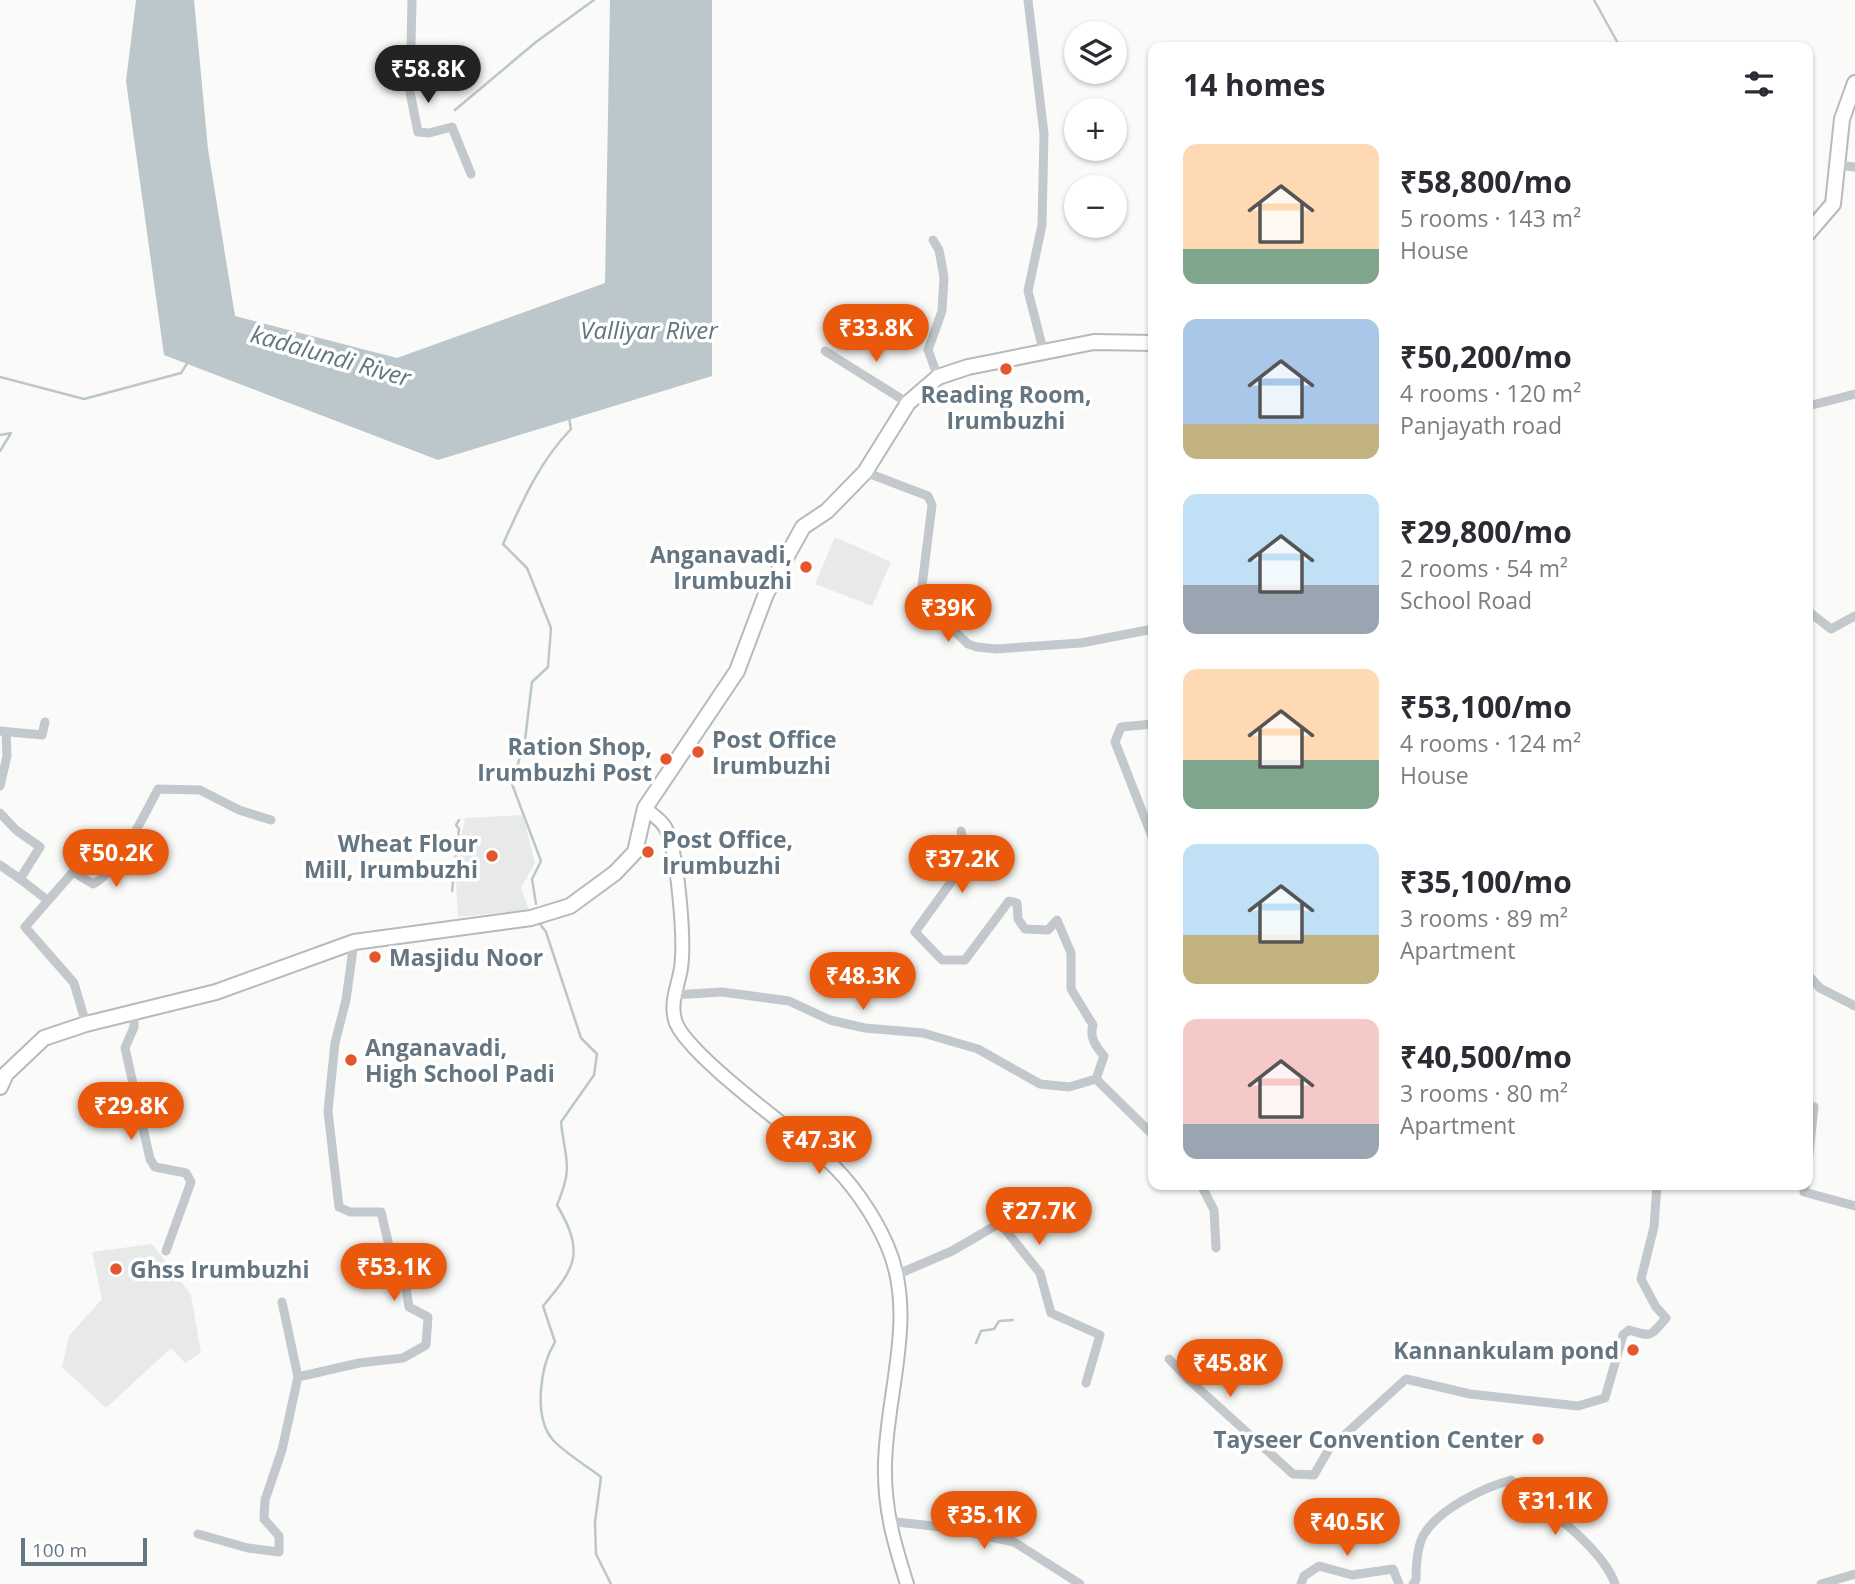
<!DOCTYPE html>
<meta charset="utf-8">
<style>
:root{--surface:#fff;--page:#f7f7f7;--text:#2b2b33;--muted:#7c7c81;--accent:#ea580c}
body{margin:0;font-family:"Open Sans",sans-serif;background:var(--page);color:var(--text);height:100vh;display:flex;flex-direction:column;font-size:26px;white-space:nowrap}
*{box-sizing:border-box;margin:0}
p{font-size:23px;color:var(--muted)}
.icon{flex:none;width:38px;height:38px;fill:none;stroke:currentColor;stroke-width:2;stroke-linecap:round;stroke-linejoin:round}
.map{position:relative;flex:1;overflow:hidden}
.panel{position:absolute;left:1148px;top:42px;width:665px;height:1148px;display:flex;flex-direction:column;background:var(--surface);border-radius:14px;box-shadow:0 2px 5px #0004}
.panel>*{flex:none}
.fabs{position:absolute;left:1064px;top:21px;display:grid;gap:14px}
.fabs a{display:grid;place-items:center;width:63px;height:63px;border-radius:50%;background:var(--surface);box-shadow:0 2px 5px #0004;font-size:35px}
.scale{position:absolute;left:21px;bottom:18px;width:126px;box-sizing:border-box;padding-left:7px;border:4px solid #657683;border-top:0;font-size:19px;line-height:24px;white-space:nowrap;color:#657683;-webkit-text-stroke:5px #fff;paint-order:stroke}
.price{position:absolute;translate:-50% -60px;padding:0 16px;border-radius:24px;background:var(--accent);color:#fff;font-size:23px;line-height:46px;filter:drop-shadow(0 2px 4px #0008)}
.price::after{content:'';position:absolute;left:50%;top:42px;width:21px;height:16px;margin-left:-10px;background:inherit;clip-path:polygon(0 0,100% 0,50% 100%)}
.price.active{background:#222;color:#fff}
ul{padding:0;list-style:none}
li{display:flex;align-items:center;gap:21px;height:175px;padding:0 35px}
li span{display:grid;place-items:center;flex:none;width:196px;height:140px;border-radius:14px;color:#555}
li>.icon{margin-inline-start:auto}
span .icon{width:84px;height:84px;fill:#fffc;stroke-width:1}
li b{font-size:30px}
h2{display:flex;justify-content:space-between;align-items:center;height:84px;padding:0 35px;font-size:30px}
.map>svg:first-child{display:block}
.built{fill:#e8e9e9}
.water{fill:#bbc7cb}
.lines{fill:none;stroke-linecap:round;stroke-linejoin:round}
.stream{stroke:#bbc7cb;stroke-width:2.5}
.secondary-casing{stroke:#b3babf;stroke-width:16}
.primary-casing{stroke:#b5babe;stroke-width:18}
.street{stroke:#c3c8cc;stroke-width:9}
.secondary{stroke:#fff;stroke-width:12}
.primary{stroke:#fff;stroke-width:14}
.poi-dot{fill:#e4572e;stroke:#fff;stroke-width:2.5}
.labels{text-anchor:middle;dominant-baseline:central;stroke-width:7;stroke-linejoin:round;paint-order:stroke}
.poi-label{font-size:23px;font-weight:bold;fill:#657683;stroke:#fff;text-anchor:end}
.water-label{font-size:24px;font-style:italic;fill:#60757c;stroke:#fff}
</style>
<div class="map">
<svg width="1855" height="1584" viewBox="0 0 1855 1584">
<rect width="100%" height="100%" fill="#fafaf8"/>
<g class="built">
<path d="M 835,537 L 891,562 L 872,606 L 815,584 Z"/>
<path d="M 523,815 L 535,863 L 521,888 L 529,910 L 458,917 L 455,866 L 465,818 Z"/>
<path d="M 152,1244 L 191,1295 L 201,1353 L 185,1363 L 171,1348 L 106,1408 L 62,1367 L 69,1336 L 102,1299 L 92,1252 Z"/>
</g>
<path class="water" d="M 136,0 L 194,0 L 208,149 L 235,316 L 397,358 L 605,283 L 610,0 L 712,0 L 712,376 L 438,460 L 164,355 L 126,81 Z"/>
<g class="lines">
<g class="stream">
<path d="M 1594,0 L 1620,47"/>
<path d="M 455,110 L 536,42 L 594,0"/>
<path d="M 0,377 L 84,399 L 181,373 L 188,362"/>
<path d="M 0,435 L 11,433 L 0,451"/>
<path d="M 452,891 L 459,829 L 456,825 L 459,820"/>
<path d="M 536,904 L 532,879 L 541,861 L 512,784 L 525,740 L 532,682 L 548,667 L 551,628 L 527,568 L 503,544 C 522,502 539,462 571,429 L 569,418"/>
<path d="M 540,924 L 546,932 L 581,1038 L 597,1054 L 594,1075 L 561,1122 C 565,1161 574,1165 557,1205 C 585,1253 576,1267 543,1306 L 555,1342 C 540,1366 533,1417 553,1440 C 566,1454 586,1465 601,1477 L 595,1522 L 596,1554 L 611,1584"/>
<path d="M 976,1343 L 981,1331 L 994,1329 L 999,1321 L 1013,1320"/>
</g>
<g class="secondary-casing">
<path id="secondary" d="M 645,808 C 651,814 661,820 665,827 C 678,850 685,941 681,968 C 678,987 670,1001 675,1020 C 683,1052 796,1133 826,1159 C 851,1181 874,1215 887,1245 C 918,1315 886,1393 885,1465 C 884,1509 894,1543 907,1584"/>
</g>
<g class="primary-casing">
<g id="primary">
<path d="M 1808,233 L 1833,204 L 1842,119 L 1855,83"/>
<path d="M 0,1087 L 6,1074 L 44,1038 L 86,1024 L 216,992 L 354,942 L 531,918 L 570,906 L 615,873 L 635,852 L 645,808 L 737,671 L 766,594 L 803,527 L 827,511 L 865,472 L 908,403 L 938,377 L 968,367 L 1094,342 L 1153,343"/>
</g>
</g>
<g class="street">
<path d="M 412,0 L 410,92 L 418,132 L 429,133 L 452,127 L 471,174"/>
<path d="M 1028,0 L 1044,134 L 1042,225 L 1028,291 L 1044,353"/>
<path d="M 1838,165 L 1855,167"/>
<path d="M 933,240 L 939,250 L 944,277 L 942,311 L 928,350 L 938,377"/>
<path d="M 825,351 L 908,403"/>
<path d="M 1808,406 L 1855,394"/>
<path d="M 865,472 L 928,496 L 932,505 L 921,594 L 925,603 L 968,644 L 977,647 L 996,649 L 1081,643 L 1153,629"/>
<path d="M 1808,611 L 1831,629 L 1855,616"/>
<path d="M 1153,724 L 1121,727 L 1115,742 L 1153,839"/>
<path d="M 0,731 L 42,735 L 45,722"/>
<path d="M 0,786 L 7,756 L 6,732"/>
<path d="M 0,813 L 16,830 L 40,847 L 20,879 L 46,899"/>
<path d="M 0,865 L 20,879"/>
<path d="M 1808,975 L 1820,988 L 1855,1006"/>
<path d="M 673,995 L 722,992 L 789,1001 L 830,1020 L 865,1028 L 923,1033 L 978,1049 L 1040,1084 L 1069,1087 L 1096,1079 L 1104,1056 C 1096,1047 1089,1037 1093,1025 L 1071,989 L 1071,953 L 1057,920 L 1048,930 L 1025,929 L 1018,919 L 1017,903 L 1009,901 L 965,960 L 942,960 L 915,932 L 967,860 L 961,831"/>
<path d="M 134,1012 L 134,1027 L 125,1048 L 150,1159 L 155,1167 L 186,1173 L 191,1182 L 166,1251"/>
<path d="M 86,1024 L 74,983 L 25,927 L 73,872 L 93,884 C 115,875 146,812 158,789 L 200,790 L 239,810 L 271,820"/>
<path d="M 1096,1079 L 1153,1135"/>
<path d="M 1808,1106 L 1814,1107 L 1808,1163"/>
<path d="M 1201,1185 L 1214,1210 L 1216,1248"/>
<path d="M 1805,1185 L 1804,1192 L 1855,1206"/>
<path d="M 896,1275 L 952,1251 L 1000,1223 L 1040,1273 L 1051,1313 L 1100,1335 L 1086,1383"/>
<path d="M 282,1302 L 298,1377"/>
<path d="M 1169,1359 L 1188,1379 L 1293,1474 L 1314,1475 L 1329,1449 L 1406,1379 L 1470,1394 L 1578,1406 L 1605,1398 L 1623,1335 L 1629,1330 C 1652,1337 1650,1337 1666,1318 L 1656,1307 L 1641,1279 L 1654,1227 L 1657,1185"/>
<path d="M 888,1521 L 950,1528 L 1014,1542 L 1080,1584"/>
<path d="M 198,1534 L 248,1548 L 279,1552 L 279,1536 L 264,1519 L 265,1500 L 282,1450 L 298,1377 L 359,1363 L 403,1358 L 426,1345 L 428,1317 L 409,1307 L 404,1275 L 391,1254 L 381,1212 L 350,1212 L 339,1207 L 328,1111 L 335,1043 L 346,1000 L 354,942"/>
<path d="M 1301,1584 L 1304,1576 L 1319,1566 L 1352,1575 L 1393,1569 L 1399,1584"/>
<path d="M 1413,1584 L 1416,1580 C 1416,1567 1417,1548 1423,1536 C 1438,1509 1483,1488 1511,1480 C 1542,1506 1602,1546 1615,1584"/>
<path d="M 1821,1584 L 1855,1574"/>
</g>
<use href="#secondary" class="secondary"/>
<use href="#primary" class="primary"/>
</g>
<g class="poi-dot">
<circle cx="1006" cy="369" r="7"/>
<circle cx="806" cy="567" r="7"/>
<circle cx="698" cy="752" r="7"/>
<circle cx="666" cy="759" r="7"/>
<circle cx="648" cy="852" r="7"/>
<circle cx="492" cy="856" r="7"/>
<circle cx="375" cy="957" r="7"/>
<circle cx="351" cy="1060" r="7"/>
<circle cx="116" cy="1269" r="7"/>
<circle cx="1633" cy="1350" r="7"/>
<circle cx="1538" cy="1439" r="7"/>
</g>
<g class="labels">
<g class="poi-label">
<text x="1006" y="394" text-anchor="middle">Reading Room,<tspan x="1006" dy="26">Irumbuzhi</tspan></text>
<text x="792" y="554">Anganavadi,<tspan x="792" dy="26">Irumbuzhi</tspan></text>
<text x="712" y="739" text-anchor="start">Post Office<tspan x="712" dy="26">Irumbuzhi</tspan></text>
<text x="652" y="746">Ration Shop,<tspan x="652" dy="26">Irumbuzhi Post</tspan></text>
<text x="662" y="839" text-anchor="start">Post Office,<tspan x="662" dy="26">Irumbuzhi</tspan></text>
<text x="478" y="843">Wheat Flour<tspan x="478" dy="26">Mill, Irumbuzhi</tspan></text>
<text x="389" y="957" text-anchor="start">Masjidu Noor</text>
<text x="365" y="1047" text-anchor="start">Anganavadi,<tspan x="365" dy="26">High School Padi</tspan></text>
<text x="130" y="1269" text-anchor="start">Ghss Irumbuzhi</text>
<text x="1619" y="1350">Kannankulam pond</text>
<text x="1524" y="1439">Tayseer Convention Center</text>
</g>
<g class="water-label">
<text x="649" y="329">Valliyar River</text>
<text transform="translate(331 355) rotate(16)">kadalundi River</text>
</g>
</g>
</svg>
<div class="fabs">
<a><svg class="icon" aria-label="layers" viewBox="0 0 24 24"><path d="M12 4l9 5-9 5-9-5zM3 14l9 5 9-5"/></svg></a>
<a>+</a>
<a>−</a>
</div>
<div class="scale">100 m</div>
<b class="price active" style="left:428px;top:105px">₹58.8K</b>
<b class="price" style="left:876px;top:364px">₹33.8K</b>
<b class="price" style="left:948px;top:644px">₹39K</b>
<b class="price" style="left:116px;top:889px">₹50.2K</b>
<b class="price" style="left:962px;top:895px">₹37.2K</b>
<b class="price" style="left:863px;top:1012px">₹48.3K</b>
<b class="price" style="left:131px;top:1142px">₹29.8K</b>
<b class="price" style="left:819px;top:1176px">₹47.3K</b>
<b class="price" style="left:1039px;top:1247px">₹27.7K</b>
<b class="price" style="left:394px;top:1303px">₹53.1K</b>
<b class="price" style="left:1230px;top:1399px">₹45.8K</b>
<b class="price" style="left:1555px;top:1537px">₹31.1K</b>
<b class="price" style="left:984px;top:1551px">₹35.1K</b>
<b class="price" style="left:1347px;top:1558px">₹40.5K</b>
<section class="panel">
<h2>14 homes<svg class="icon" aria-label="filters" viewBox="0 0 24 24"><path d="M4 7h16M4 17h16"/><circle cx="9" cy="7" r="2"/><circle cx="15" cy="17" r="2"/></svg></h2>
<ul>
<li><span style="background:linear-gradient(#ffd9b3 75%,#7fa58c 0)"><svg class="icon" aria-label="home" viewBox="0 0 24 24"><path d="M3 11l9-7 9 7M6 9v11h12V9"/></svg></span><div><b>₹58,800/mo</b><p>5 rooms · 143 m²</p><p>House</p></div></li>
<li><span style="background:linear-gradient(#a9c7e8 75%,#c2b280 0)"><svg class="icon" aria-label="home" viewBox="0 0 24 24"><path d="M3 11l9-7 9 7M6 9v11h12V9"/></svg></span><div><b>₹50,200/mo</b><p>4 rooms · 120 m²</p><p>Panjayath road</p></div></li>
<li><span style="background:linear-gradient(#bfe0f5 65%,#9aa5b1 0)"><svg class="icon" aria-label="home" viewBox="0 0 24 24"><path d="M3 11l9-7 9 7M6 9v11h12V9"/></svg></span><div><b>₹29,800/mo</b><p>2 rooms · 54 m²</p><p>School Road</p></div></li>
<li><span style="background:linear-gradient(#ffd9b3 65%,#7fa58c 0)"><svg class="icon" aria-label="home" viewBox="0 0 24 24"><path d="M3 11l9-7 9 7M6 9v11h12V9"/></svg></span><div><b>₹53,100/mo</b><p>4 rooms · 124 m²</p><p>House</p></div></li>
<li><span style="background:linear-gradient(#bfe0f5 65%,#c2b280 0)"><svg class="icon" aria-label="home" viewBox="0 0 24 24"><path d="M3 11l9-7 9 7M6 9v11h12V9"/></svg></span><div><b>₹35,100/mo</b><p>3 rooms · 89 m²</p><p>Apartment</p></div></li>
<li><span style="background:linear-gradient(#f6c9c9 75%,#9aa5b1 0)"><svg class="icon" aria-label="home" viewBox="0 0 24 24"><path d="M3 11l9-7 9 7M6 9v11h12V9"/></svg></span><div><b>₹40,500/mo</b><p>3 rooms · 80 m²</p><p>Apartment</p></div></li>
</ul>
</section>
</div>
